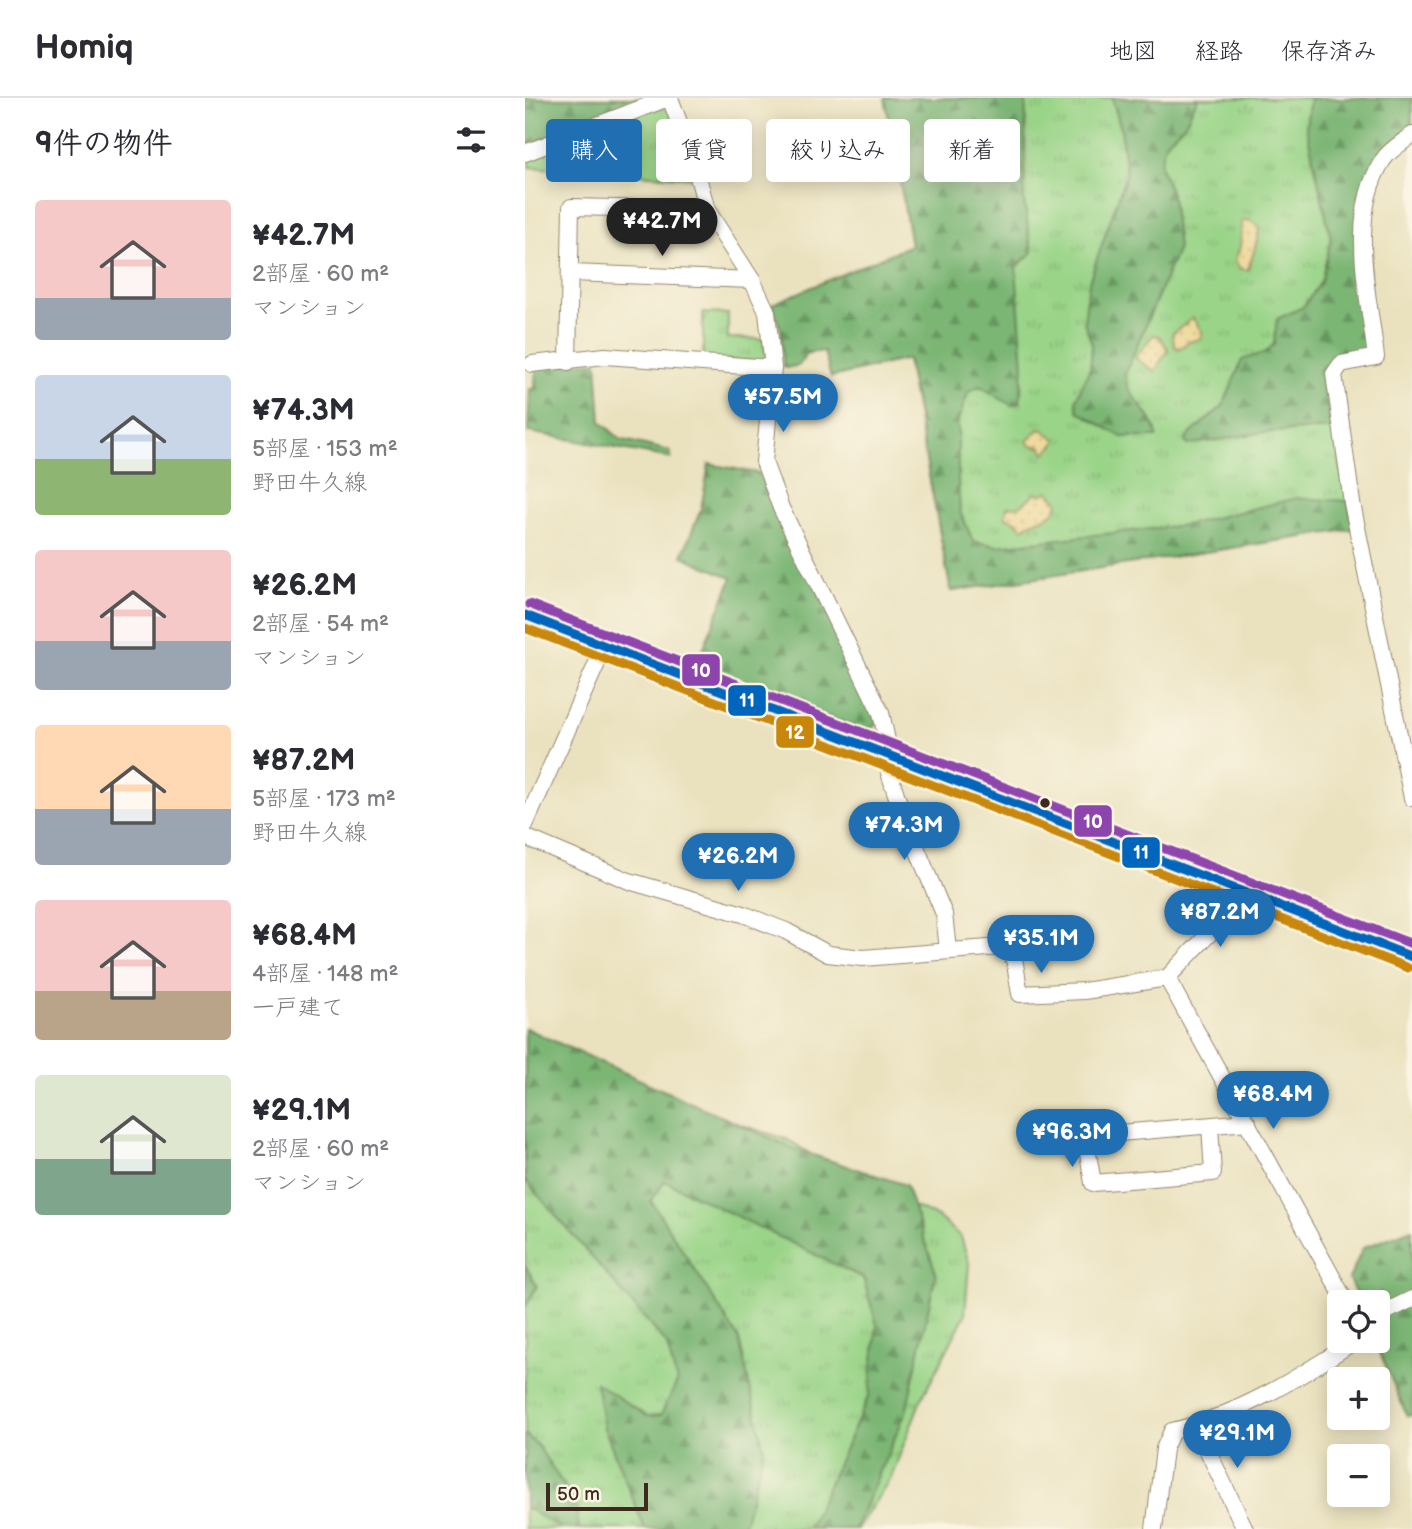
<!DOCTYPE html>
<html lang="ja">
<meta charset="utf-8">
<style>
:root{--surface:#fff;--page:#f2f2f3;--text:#2b2b33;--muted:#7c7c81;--line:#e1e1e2;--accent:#1f6fb2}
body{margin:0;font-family:"Balsamiq Sans","Klee One",sans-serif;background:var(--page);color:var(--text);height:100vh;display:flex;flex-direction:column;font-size:26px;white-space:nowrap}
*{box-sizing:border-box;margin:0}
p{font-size:23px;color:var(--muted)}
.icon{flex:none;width:38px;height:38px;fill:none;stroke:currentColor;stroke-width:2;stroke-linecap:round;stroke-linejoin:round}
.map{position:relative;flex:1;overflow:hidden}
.drawer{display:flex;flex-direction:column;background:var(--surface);width:525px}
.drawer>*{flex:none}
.banner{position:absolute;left:21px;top:21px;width:665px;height:63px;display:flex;gap:14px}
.fabs{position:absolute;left:802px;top:1192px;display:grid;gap:14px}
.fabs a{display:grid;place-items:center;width:63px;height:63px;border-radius:7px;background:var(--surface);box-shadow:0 4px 18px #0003;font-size:35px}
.scale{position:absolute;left:21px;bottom:18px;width:102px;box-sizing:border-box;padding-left:7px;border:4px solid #3b2a1e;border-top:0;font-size:19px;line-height:24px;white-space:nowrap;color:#3b2a1e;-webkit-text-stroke:5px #fcf5e5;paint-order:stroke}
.price{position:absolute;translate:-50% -60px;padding:0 16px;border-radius:24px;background:var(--accent);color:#fff;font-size:23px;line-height:46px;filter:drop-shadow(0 2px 4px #0008)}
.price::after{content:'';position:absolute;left:50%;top:42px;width:21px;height:16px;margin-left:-10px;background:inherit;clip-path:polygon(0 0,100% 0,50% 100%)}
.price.active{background:#222;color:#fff}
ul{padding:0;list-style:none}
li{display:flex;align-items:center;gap:21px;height:175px;padding:0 35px}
li span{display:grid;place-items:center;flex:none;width:196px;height:140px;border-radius:7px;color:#555}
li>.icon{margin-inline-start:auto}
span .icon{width:84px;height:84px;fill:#fffc;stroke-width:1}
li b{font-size:30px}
h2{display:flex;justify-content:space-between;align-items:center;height:84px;padding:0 35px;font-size:30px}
.pill{padding:0 24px;border-radius:7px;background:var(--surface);box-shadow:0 4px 18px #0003;font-size:24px;line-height:63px}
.pill.active{background:var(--accent);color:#fff}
header{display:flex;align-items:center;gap:42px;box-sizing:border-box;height:98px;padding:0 35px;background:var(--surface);border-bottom:2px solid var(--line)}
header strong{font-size:33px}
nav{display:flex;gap:38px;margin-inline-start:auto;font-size:24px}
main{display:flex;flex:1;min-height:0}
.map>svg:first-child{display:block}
.grass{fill:url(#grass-tufts);stroke:#6a7f53;stroke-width:2}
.forest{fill:url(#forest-firs);stroke:#5b7049;stroke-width:2}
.sand{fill:url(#sand-dots);stroke:#94825e;stroke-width:2}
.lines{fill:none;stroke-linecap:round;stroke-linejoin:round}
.street-casing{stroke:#92866e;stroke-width:18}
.primary-casing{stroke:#92866e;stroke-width:27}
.street{stroke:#fff;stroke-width:16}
.primary{stroke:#fff;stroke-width:24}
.bus-1-casing{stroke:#fcf5e5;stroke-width:14}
.bus-2-casing{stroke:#fcf5e5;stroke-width:14}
.bus-3-casing{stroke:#fcf5e5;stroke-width:14}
.bus-1{stroke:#0065bd;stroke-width:9}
.bus-2{stroke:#c88708;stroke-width:9}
.bus-3{stroke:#8e44ad;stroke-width:9}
.bus-dot{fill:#3b2a1e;stroke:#fcf5e5;stroke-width:2.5}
.line-badge{stroke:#fcf5e5;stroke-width:2.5}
.badge-label{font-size:19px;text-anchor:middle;font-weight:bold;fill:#fff}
</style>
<header>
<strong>Homiq</strong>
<nav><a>地図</a><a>経路</a><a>保存済み</a></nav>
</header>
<main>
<section class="drawer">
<h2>9件の物件<svg class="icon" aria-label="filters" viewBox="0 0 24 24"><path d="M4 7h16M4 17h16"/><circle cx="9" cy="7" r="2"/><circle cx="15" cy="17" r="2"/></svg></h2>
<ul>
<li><span style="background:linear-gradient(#f6c9c9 70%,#9aa5b1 0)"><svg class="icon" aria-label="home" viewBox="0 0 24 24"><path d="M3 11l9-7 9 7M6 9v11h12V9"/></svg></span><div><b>¥42.7M</b><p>2部屋 · 60 m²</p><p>マンション</p></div></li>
<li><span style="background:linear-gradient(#c9d6e8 60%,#8fb573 0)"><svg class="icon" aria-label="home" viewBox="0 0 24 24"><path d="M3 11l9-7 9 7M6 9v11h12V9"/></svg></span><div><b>¥74.3M</b><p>5部屋 · 153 m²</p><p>野田牛久線</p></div></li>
<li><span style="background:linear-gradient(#f6c9c9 65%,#9aa5b1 0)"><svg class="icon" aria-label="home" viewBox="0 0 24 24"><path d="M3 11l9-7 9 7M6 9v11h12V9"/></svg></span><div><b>¥26.2M</b><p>2部屋 · 54 m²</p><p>マンション</p></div></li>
<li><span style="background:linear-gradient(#ffd9b3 60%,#9aa5b1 0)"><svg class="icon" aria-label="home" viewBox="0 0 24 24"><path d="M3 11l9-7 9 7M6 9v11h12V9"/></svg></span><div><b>¥87.2M</b><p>5部屋 · 173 m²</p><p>野田牛久線</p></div></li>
<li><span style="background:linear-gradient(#f6c9c9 65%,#b9a48a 0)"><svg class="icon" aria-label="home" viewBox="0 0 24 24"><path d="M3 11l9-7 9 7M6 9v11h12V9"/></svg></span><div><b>¥68.4M</b><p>4部屋 · 148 m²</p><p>一戸建て</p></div></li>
<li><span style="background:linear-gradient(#dfe7d0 60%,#7fa58c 0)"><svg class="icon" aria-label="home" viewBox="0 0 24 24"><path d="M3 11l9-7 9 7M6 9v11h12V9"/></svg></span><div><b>¥29.1M</b><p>2部屋 · 60 m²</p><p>マンション</p></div></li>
</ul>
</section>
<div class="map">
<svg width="887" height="1431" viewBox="0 0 887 1431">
<defs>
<pattern id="grass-tufts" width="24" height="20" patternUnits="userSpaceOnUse" patternTransform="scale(1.75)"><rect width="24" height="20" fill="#9ad488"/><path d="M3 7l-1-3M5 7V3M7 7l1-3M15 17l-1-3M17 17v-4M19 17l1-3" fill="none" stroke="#86b675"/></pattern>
<pattern id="forest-firs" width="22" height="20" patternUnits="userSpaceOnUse" patternTransform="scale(1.75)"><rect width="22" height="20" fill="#7bb674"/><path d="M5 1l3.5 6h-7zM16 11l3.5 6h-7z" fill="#66945f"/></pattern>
<pattern id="sand-dots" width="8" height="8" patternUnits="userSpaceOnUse" patternTransform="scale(1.75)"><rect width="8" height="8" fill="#eeda9e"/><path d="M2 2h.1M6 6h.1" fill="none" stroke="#cdbb88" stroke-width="1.8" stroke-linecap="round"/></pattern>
</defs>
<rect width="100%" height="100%" fill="#fcf5e5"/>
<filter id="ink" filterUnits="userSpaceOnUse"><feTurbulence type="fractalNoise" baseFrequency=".0143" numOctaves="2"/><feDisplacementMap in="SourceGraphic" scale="14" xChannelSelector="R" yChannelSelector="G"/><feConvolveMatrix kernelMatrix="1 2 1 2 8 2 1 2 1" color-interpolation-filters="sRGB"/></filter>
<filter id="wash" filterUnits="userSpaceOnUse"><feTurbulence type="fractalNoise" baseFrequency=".00686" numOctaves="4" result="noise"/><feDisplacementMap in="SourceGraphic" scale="28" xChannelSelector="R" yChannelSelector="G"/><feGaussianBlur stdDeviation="1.57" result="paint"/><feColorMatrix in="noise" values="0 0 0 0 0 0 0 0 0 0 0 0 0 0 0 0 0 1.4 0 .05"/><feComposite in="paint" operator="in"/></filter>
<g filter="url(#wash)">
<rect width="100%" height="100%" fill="#eae2bf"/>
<g class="grass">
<path d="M 442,0 L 887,0 L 842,86 L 845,253 L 795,273 L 829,431 L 426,493 L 382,261 L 306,279 L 299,253 L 282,255 L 274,267 L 261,270 L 268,212 L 458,141 Z"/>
<path d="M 141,2 L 170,80 L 4,69 L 4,54 Z"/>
<path d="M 178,215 L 203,216 L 203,240 L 238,241 L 241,260 L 237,264 L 178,260 Z"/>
<path d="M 0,968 L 163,1009 L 263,1042 L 328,1082 L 413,1119 L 436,1139 L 444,1165 L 440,1217 L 395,1304 L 366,1380 L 332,1431 L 0,1431 Z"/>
</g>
<g class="forest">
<path d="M 0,0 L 129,0 L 0,47 Z"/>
<path d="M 360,0 L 501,0 L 499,102 L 507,155 L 491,169 L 498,269 L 495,305 L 486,307 L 455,288 L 444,293 L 433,322 L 433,380 L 435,414 L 448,443 L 472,448 L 660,427 L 772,400 L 823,403 L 829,431 L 426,493 L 382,261 L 306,279 L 299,253 L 282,255 L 274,267 L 261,270 L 258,268 L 256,232 L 247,206 L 386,147 Z"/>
<path d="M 587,0 L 673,0 L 660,26 L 640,45 L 635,67 L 647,98 L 653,150 L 600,276 C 601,301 630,315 632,339 L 597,339 L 553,313 L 551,302 L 565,270 L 567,246 L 559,224 L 564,184 L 601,77 L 596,31 Z"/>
<path d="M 785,0 L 887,0 L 887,30 L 842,86 L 845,253 L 795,273 L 807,330 L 735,335 L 663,347 L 660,344 L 664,337 L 698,308 L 717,262 L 741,254 L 749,246 L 752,221 L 778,209 L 796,184 L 806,141 L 781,28 Z"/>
<path d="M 72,263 L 76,324 L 95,341 L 145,353 L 146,360 L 3,334 L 5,291 L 10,291 L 11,269 Z"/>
<path d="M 184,366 L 237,376 L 349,611 L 352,627 L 341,633 L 171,568 L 207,480 L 157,458 L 176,411 Z"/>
<path d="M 0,930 L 269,1051 L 381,1087 L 411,1175 L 381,1314 L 330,1431 L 283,1431 L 344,1298 L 352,1227 L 338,1180 L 140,1083 L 126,1103 L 214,1241 L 239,1351 L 218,1431 L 120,1431 L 79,1330 L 71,1285 L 122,1318 L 136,1317 L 152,1284 L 141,1245 L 0,1082 Z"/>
<path d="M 887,1131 L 887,1317 L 882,1318 L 850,1243 L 852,1204 L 834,1204 L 824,1181 L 838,1150 Z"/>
<path d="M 0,1167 L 12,1188 L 0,1210 Z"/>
<path d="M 0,1336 L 13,1348 L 51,1406 L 54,1431 L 37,1431 L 0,1409 Z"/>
</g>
<g class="sand">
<path d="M 724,122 L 734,128 C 735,137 726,163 723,172 L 714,170 L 710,161 L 715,150 L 717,123 Z"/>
<path d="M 668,220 L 677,234 L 676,241 L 663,244 L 655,251 L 650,249 L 647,236 Z"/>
<path d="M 628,237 L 634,238 L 643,251 L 630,273 L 610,260 Z"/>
<path d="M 515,330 L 531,341 L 530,346 L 520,355 L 516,349 L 505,347 L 502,343 Z"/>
<path d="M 523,393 L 533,404 C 531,421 510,420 498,430 L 489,422 L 480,419 L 482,409 L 495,408 L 511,395 L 516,397 Z"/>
</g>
</g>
<g filter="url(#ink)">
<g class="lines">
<g class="street-casing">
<g id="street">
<path d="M 145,0 L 169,64 L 182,112 L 227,182 L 242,214 L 248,270 L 239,364 L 256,410 L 356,615 L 365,656 L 363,671 L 377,715 L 419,816 L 423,852"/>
<path d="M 887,37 C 878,44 864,52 858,62 C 822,118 844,197 851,259 L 816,266 L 809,276 L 827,405 L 887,700"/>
<path d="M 0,55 L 143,0"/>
<path d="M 46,175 L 227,182"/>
<path d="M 43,264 L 46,109 L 182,112"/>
<path d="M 7,266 L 80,258 L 248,270"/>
<path d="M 0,727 L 80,547"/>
<path d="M 0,739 L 104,783 L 218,816 L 261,833 L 303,856 L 338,860 L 476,849 L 489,860 L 495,896 L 559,893 L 642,880 L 721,797"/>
<path d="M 642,880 L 821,1204"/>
<path d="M 685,1028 L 688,1075 L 568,1085 L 560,1038 L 723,1024"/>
<path d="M 852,1218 L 887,1201"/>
<path d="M 671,1328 L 720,1431"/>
<path d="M 629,1431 L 639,1351 L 647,1333 C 712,1318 775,1279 831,1242"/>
</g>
</g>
<g class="primary-casing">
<path id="primary" d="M 0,517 C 297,627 590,749 887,859"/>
</g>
<use href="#street" class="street"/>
<use href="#primary" class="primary"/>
<g class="bus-1-casing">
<path id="bus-1" d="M 0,517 L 887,859"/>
</g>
<g class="bus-2-casing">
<path id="bus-2" d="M 0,530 L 883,870"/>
</g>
<g class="bus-3-casing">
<path id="bus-3" d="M 4,506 L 887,846"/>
</g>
<use href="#bus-1" class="bus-1"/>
<use href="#bus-2" class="bus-2"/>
<use href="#bus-3" class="bus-3"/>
</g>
</g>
<circle class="bus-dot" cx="520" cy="705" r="6"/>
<g class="line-badge">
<rect x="156" y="555" width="40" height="34" rx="7" fill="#8e44ad"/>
<rect x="202" y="586" width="40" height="33" rx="7" fill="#0065bd"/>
<rect x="250" y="617" width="40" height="34" rx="7" fill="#c88708"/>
<rect x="548" y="706" width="40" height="34" rx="7" fill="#8e44ad"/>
<rect x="596" y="738" width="40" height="33" rx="7" fill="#0065bd"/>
</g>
<g class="badge-label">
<text x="176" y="579">10</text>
<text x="222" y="609">11</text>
<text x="270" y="641">12</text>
<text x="568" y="730">10</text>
<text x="616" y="761">11</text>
</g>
</svg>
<div class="fabs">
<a><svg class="icon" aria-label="locate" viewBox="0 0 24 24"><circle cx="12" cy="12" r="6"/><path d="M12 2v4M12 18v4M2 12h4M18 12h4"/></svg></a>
<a>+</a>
<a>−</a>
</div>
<div class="scale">50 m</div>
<b class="price active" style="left:137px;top:160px">¥42.7M</b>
<b class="price" style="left:258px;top:336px">¥57.5M</b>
<b class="price" style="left:379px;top:764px">¥74.3M</b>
<b class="price" style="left:213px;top:795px">¥26.2M</b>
<b class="price" style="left:695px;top:851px">¥87.2M</b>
<b class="price" style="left:516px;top:877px">¥35.1M</b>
<b class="price" style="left:748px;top:1033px">¥68.4M</b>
<b class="price" style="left:547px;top:1071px">¥96.3M</b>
<b class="price" style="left:712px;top:1372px">¥29.1M</b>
<div class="banner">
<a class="pill active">購入</a>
<a class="pill">賃貸</a>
<a class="pill">絞り込み</a>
<a class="pill">新着</a>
</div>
</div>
</main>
